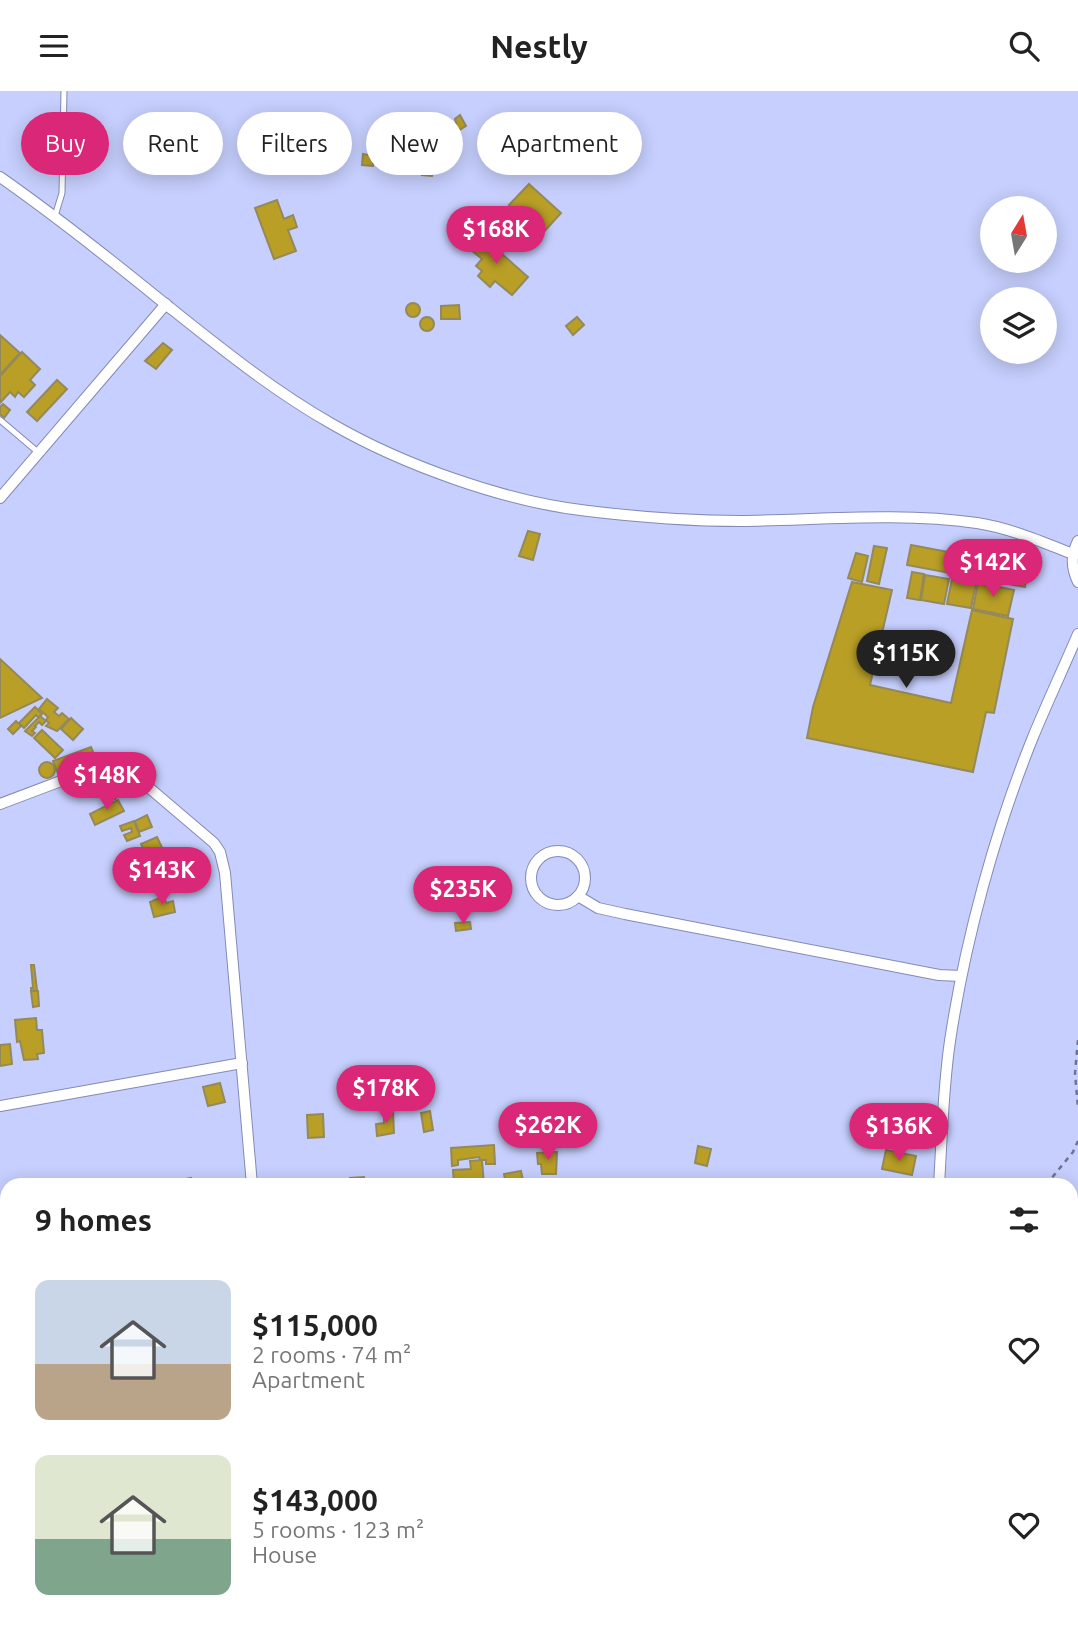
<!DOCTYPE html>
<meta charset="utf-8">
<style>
:root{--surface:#fff;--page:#f2f2f2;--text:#222;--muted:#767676;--accent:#db2777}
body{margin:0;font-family:Ubuntu,sans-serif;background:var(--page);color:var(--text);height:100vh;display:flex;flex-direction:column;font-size:26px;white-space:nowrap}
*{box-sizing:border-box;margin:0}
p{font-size:23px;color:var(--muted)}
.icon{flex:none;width:38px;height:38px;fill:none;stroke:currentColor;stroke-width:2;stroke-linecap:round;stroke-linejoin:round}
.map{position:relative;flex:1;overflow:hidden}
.details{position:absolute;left:0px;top:1087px;width:1078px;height:450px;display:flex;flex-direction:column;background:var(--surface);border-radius:21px 21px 0 0;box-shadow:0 4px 18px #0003}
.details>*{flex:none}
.guide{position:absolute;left:21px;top:21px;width:700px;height:63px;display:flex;gap:14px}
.needle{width:46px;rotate:11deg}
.buttons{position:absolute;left:980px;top:105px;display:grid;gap:14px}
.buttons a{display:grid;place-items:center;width:77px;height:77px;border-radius:50%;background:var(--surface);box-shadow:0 4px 18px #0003;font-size:35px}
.price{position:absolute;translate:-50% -60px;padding:0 16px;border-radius:24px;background:var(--accent);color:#fff;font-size:23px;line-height:46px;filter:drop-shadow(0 2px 4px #0008)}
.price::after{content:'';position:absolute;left:50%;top:42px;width:21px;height:16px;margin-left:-10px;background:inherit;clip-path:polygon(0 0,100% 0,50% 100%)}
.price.selected{background:#222;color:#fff}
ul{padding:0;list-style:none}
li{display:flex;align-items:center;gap:21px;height:175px;padding:0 35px}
li span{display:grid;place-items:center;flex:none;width:196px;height:140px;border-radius:14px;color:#555}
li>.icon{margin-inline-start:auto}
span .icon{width:84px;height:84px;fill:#fffc;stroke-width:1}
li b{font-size:30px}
h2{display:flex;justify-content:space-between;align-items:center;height:84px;padding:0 35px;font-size:30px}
.pill{padding:0 24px;border-radius:32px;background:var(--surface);box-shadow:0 4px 18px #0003;font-size:24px;line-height:63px}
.pill.selected{background:var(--accent);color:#fff}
header{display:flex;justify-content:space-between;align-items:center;height:91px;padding:0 35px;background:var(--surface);font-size:32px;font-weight:700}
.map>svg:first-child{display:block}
.building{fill:#b99f26;stroke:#94895a;stroke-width:2}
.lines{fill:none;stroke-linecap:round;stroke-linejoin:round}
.service-casing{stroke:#828bb6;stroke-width:7}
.minor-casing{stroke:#828bb6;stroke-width:12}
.path{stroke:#6e7492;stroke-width:2.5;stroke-dasharray:5 5;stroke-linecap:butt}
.service{stroke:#fff;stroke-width:5}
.minor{stroke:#fff;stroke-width:10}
</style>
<header><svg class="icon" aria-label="menu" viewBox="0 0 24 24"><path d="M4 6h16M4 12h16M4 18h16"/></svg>Nestly<svg class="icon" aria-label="search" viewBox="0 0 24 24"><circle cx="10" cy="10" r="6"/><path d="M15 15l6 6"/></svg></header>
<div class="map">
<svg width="1078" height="1535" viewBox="0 0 1078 1535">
<rect width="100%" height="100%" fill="#c6cffd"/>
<g class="building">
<path d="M 460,24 L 466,35 L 458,40 L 455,28 Z"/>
<path d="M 458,59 L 459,65 L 439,68 L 439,62 Z"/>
<path d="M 363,63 L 374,65 L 373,75 L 362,74 Z"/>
<path d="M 423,71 L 434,72 L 432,85 L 422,84 Z"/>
<path d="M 529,93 L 561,122 L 541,144 L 509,114 Z"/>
<path d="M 277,109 L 284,128 L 293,124 L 297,136 L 288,139 L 296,160 L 274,168 L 255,117 Z"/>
<path d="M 477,141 L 528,186 L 512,204 L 495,190 L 490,196 L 478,185 L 482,180 L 476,175 L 482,168 L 465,154 Z"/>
<circle cx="413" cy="219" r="7"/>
<path d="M 459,214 L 460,228 L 441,228 L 441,215 Z"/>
<path d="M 577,226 L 584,234 L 573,244 L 566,235 Z"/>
<circle cx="427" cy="233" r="7"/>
<path d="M 0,244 L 20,262 L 0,284 Z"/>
<path d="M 163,252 L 172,259 L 156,278 L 145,270 Z"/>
<path d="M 22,261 L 40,278 L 30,289 L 35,294 L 24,306 L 18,301 L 15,306 L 10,301 L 0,312 L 0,285 Z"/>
<path d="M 57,289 L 67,298 L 37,330 L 27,321 Z"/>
<path d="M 3,313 L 10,319 L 4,327 L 0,323 L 0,316 Z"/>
<path d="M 528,440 L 540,443 L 533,469 L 519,465 Z"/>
<path d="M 911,454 L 1028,476 L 1025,496 L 907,474 Z"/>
<path d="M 874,455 L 887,457 L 879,493 L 867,490 Z"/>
<path d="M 856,462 L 868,465 L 862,491 L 848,487 Z"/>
<path d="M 912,481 L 924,483 L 920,509 L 907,507 Z"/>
<path d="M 925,484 L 949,488 L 944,513 L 921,509 Z"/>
<path d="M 952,488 L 976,493 L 971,517 L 947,513 Z"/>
<path d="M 852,491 L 892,499 L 870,594 L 951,612 L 972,519 L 1013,528 L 994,622 L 986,621 L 973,681 L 807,647 L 813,616 Z"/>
<path d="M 978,492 L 1014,499 L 1008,525 L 973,518 Z"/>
<path d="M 0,568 L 42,607 L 0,627 Z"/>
<path d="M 47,608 L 58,617 L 54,621 L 59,625 L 62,622 L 69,628 L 57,640 L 46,635 L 49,632 L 46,629 L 48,626 L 39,618 Z"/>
<path d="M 35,616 L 42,623 L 39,627 L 36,624 L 24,637 L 19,632 Z"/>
<path d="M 40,625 L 46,630 L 42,634 L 39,631 L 35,635 L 36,636 L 32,640 L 35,642 L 32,645 L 25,640 Z"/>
<path d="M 71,627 L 83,638 L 73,649 L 61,638 Z"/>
<path d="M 16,630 L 21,635 L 13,643 L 8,638 Z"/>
<path d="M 42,639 L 63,659 L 55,667 L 34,647 Z"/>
<path d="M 91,656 L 97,671 L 59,685 L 53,670 Z"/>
<circle cx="47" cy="679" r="8"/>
<path d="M 112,677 L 129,691 L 124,697 L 122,695 L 120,698 L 122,700 L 115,708 L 104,698 L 106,696 L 100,691 Z"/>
<path d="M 118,709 L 124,720 L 95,734 L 90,723 Z"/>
<path d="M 147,724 L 152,736 L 139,741 L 135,730 Z"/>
<path d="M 134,730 L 140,745 L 127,750 L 124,744 L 132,741 L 131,737 L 122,740 L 120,735 Z"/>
<path d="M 157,746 L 166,765 L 143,775 L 139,767 L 146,764 L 141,753 Z"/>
<path d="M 164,805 L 166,812 L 173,810 L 175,821 L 154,826 L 150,811 Z"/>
<path d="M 470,831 L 471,838 L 456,840 L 455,832 Z"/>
<path d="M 31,874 L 34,874 L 37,899 L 31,900 L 31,897 L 33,897 Z"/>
<path d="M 31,900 L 38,900 L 39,915 L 33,916 Z"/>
<path d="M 36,927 L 37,939 L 42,939 L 44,962 L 37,963 L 38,968 L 24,969 L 20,950 L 17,951 L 15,929 Z"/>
<path d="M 10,953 L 12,973 L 0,975 L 0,954 Z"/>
<path d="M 220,992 L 225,1011 L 208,1015 L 203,996 Z"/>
<path d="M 430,1020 L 433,1039 L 424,1041 L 421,1022 Z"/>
<path d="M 393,1021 L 394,1042 L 377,1045 L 376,1033 L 384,1032 L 384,1022 Z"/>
<path d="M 323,1023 L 324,1046 L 308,1047 L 307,1024 Z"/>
<path d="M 494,1054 L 495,1073 L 486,1073 L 486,1069 L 480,1069 L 479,1066 L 458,1069 L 458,1074 L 452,1075 L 451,1057 Z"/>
<path d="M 698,1055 L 711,1058 L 707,1075 L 695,1072 Z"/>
<path d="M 886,1059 L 916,1065 L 912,1084 L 882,1078 Z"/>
<path d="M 557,1061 L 556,1083 L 542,1083 L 541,1073 L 538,1073 L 537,1062 Z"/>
<path d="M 482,1069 L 484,1094 L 454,1094 L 453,1079 L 471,1078 L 470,1070 Z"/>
<path d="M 521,1080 L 524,1094 L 506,1094 L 504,1083 Z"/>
<path d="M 364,1086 L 365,1094 L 350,1094 L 350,1087 Z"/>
<path d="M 191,1087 L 193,1094 L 160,1093 Z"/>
<path d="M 1078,1312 L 1078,1380 L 1073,1375 L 1071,1378 L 1071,1328 L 1077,1322 L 1073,1318 Z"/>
<path d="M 7,1322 L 7,1350 L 0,1351 L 0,1323 Z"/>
<path d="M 1071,1433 L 1078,1439 L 1078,1487 L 1071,1481 Z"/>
<rect x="17" y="1530" width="25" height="5"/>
<path d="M 229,1530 L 256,1530 L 257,1535 L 229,1535 Z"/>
<path d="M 442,1530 L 461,1530 L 460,1535 L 441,1535 Z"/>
</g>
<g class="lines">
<g class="service-casing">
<g id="service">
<path d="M 55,125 L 62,102 L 64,0"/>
<path d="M 0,329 L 39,362"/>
<path d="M 1071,1263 L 1078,1255"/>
<path d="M 1071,1410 L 1078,1416"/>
</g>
</g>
<g class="minor-casing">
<g id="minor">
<path d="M 0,86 C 57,126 110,168 164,212 C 218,255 272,299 332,333 C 403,374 506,411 588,420 C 638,426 690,430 741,430 C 819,429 899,421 977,432 C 1010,437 1042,451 1073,463"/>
<path d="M 0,407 L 166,213"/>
<path d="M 1078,450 C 1071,464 1071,476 1078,491"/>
<path d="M 0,713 L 106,673 L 120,672 L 214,752 L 220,761 L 225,782 L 252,1094"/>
<circle cx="558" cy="787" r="27"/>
<path d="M 578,805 L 598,817 L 625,823 L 939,884 L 961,885"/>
<path d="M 0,1015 L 242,972"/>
<path d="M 939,1094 C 942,1046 943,997 950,950 C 965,850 995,740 1033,646 C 1047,612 1063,578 1078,543"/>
<path d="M 1071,1198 L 1078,1193"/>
<path d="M 66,1530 L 67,1535"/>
<path d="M 291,1530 L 292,1535"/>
<path d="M 510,1535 L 558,1530"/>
<path d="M 946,1535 L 946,1530"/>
<path d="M 970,1535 L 970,1530"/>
</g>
</g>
<g class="path">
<path d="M 1078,949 L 1075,982 L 1078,1017"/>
<path d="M 1046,1094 L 1073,1061 L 1078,1050"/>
</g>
<use href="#service" class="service"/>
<use href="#minor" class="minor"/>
</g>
</svg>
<div class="buttons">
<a><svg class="needle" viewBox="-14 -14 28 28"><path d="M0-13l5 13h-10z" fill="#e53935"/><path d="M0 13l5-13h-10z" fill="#767676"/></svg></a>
<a><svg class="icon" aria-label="layers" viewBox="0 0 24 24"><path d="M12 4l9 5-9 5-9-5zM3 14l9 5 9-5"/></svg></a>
</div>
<b class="price" style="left:496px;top:175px">$168K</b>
<b class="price" style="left:993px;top:508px">$142K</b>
<b class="price selected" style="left:906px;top:599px">$115K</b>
<b class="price" style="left:107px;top:721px">$148K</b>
<b class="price" style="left:162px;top:816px">$143K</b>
<b class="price" style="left:463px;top:835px">$235K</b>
<b class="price" style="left:386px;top:1034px">$178K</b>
<b class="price" style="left:548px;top:1071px">$262K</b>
<b class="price" style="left:899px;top:1072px">$136K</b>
<div class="guide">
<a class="pill selected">Buy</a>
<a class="pill">Rent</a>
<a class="pill">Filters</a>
<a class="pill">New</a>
<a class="pill">Apartment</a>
</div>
<section class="details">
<h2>9 homes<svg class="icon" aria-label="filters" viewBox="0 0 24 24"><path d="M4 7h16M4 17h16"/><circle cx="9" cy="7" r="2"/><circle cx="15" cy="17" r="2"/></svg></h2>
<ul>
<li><span style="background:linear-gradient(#c9d6e8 60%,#b9a48a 0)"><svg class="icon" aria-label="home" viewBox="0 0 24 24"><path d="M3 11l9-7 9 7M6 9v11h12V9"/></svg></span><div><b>$115,000</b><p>2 rooms · 74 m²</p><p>Apartment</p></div><svg class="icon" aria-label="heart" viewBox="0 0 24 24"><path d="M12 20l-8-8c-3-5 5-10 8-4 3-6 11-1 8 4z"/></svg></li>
<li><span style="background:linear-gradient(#dfe7d0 60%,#7fa58c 0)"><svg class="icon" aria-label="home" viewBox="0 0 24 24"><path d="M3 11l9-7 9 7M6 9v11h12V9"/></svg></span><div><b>$143,000</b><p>5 rooms · 123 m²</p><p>House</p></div><svg class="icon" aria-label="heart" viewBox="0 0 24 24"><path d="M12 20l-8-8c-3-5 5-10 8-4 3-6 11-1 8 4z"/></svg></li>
</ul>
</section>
</div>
